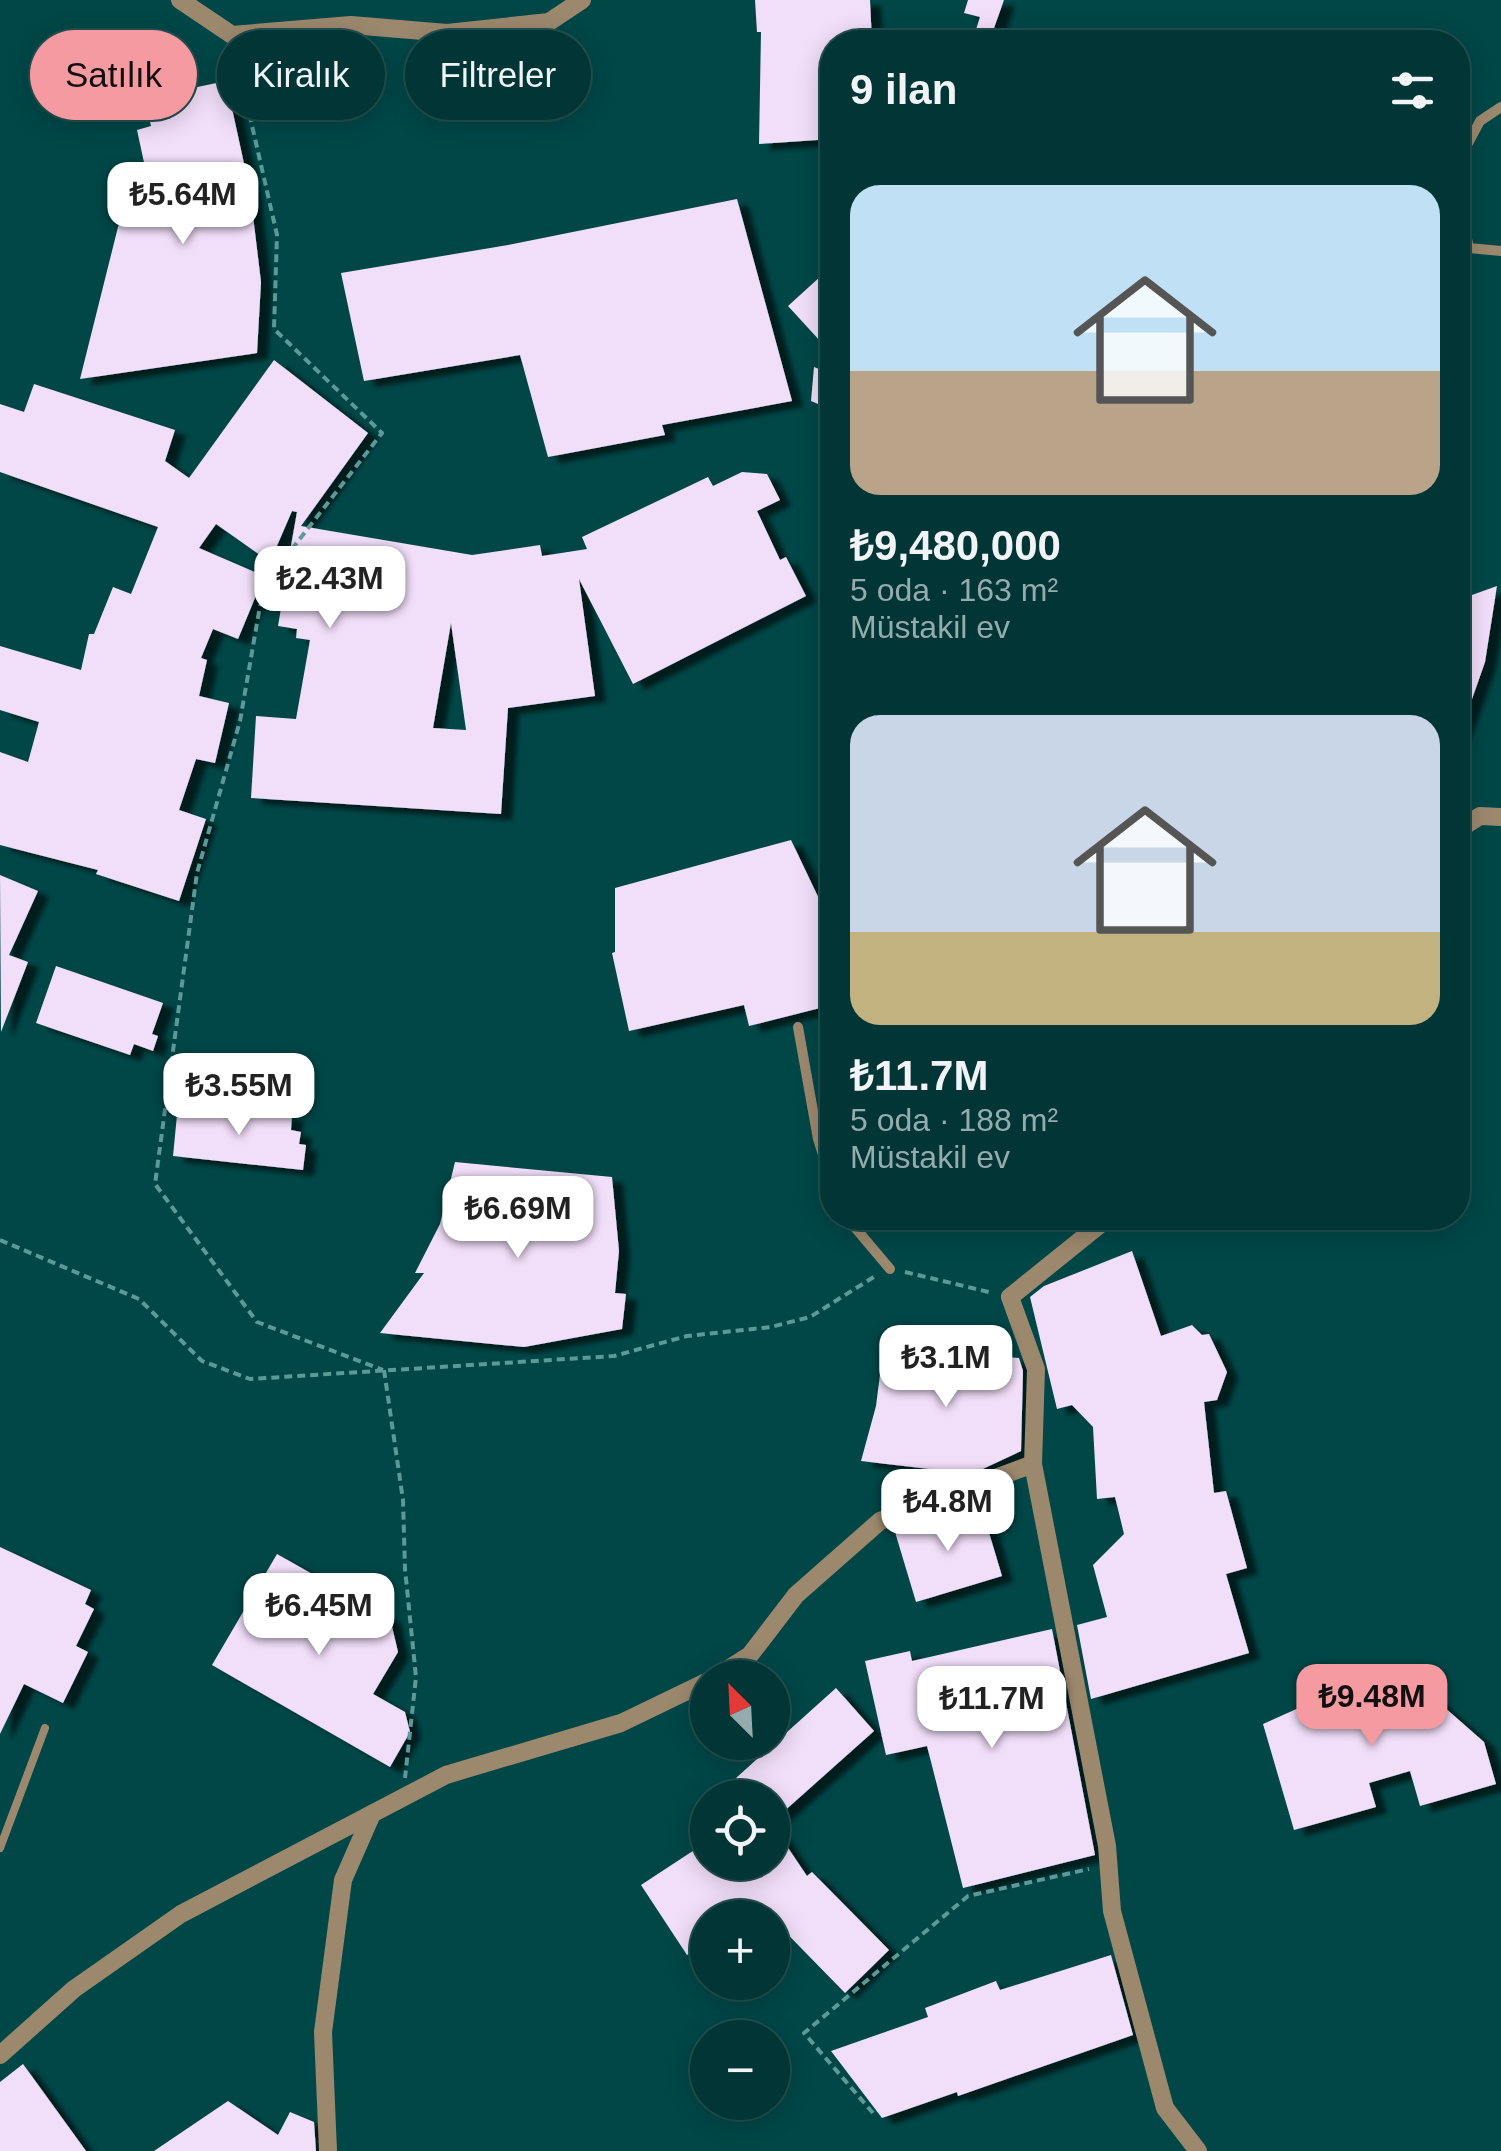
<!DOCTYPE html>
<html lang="tr">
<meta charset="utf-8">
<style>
:root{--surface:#013536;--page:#0b3d3e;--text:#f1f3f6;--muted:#96abad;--line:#235051;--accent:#f49aa0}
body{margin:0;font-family:Arial,sans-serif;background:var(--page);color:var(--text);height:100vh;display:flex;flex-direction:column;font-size:38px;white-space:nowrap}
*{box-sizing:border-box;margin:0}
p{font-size:32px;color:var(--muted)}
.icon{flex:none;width:55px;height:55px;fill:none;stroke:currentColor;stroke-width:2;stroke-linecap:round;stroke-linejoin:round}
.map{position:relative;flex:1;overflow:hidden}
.panel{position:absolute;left:820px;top:30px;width:650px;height:1200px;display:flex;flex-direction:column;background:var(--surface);border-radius:40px;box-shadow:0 5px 25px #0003,0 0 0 2px var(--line)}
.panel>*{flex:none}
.guide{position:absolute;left:30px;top:30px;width:640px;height:90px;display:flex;gap:20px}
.needle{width:65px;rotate:336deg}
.fabs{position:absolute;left:690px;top:1660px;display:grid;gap:20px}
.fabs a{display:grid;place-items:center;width:100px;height:100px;border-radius:50%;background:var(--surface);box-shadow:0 5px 25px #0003,0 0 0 2px var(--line);font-size:50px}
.price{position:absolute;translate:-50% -85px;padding:0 22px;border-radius:20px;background:#fff;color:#222;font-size:32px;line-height:65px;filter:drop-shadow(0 2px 5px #0008)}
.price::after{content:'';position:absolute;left:50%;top:60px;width:30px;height:22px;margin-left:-15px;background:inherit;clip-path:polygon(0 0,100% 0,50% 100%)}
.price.active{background:var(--accent);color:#111}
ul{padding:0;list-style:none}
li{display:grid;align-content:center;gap:20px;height:530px;padding:0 30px}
li span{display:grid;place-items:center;height:310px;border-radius:30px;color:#555}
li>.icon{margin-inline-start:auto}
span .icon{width:180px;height:180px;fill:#fffc;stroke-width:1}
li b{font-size:42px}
h2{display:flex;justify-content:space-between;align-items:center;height:120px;padding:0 30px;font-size:42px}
.chip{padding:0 35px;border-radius:45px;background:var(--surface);box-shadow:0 5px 25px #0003,0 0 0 2px var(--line);font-size:35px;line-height:90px}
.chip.active{background:var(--accent);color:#111}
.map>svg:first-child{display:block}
.building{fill:#f1def9;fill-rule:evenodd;filter:url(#shadow)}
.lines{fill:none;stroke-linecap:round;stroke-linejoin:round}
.path{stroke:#5e9999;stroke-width:4;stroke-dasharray:8 5;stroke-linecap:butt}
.service{stroke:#9c886d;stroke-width:8}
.minor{stroke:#9c886d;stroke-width:10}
.tertiary{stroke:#9c886d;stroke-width:18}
</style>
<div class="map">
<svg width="1501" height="2151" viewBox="0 0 1501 2151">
<defs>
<filter id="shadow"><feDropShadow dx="11" dy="6" stdDeviation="2.5" flood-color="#0009"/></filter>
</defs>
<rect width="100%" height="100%" fill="#014748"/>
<g class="building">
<path d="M 755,0 L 870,0 L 872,42 L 832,42 L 832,139 L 759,144 L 761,32 L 757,32 Z"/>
<path d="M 968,0 L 1004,0 L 989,42 L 972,42 L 980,17 L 964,13 Z"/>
<path d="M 226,81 L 250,191 L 261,282 L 257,353 L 80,379 L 119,223 L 156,218 L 137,130 L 151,126 L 145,98 Z"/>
<path d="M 737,199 L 792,401 L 662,425 L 665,435 L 548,457 L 520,355 L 364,381 L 341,273 L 508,245 Z"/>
<path d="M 832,266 L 832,354 L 788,306 Z"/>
<path d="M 274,360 L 368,433 L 301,526 L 472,555 L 540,545 L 542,556 L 587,549 L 582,537 L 708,477 L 713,486 L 742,472 L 767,474 L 780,500 L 757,511 L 780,560 L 786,557 L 806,596 L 633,684 L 579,579 L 595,696 L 508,708 L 501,814 L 251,798 L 256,716 L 296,719 L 310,640 L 296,638 L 297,629 L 278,626 L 285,584 L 301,591 L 303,586 L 286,574 L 297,512 L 292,511 L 270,562 L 216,524 L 199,548 L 264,576 L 238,639 L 213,629 L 201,658 L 207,660 L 199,696 L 229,703 L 215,763 L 196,759 L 179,810 L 206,819 L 179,901 L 96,874 L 98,870 L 0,845 L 0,752 L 28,762 L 39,722 L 0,710 L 0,646 L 81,670 L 89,634 L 94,634 L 113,587 L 131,594 L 158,527 L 0,472 L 0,404 L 24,412 L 34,384 L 175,430 L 165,461 L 189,478 ZM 451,623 L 466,730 L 433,728 Z"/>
<path d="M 814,367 L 832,374 L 832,410 L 811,401 Z"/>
<path d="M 1497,586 L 1485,662 L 1458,739 L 1458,600 Z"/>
<path d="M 791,840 L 821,903 L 832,909 L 832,1005 L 749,1026 L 744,1005 L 629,1031 L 612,953 L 615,952 L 615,888 Z"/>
<path d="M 0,875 L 38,891 L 9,955 L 28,962 L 1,1032 Z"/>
<path d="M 56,966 L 163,1003 L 152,1034 L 158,1036 L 153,1051 L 134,1044 L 130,1055 L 36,1023 Z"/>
<path d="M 196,1105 L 292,1116 L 291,1130 L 301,1132 L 299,1144 L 306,1145 L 303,1170 L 173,1156 L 177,1115 L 194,1117 Z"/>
<path d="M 455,1162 L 612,1177 L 619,1251 L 615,1293 L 626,1294 L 622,1329 L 524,1347 L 380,1333 L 424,1273 L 415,1273 L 440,1224 Z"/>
<path d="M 1132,1251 L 1161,1336 L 1192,1325 L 1202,1335 L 1209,1334 L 1227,1372 L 1217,1400 L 1204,1402 L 1214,1493 L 1226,1491 L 1247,1568 L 1226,1574 L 1249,1653 L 1091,1699 L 1077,1625 L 1107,1617 L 1093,1565 L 1124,1534 L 1115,1497 L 1097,1499 L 1093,1427 L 1072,1405 L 1057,1409 L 1030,1297 L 1044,1286 Z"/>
<path d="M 884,1343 L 1019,1358 L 1023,1371 L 1021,1451 L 972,1474 L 861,1461 L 876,1406 Z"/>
<path d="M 981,1506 L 1002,1576 L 916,1602 L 895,1532 Z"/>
<path d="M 0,1547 L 91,1590 L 85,1604 L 94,1609 L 76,1646 L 88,1652 L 63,1703 L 24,1684 L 0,1734 Z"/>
<path d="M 277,1554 L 390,1618 L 398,1652 L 373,1694 L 405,1712 L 410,1732 L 390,1767 L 212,1665 Z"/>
<path d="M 1052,1629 L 1095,1855 L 963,1888 L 927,1746 L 886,1755 L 865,1661 L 910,1651 L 912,1661 Z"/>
<path d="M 1403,1671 L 1484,1742 L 1496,1784 L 1420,1806 L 1410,1771 L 1369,1783 L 1376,1807 L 1294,1830 L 1263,1724 L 1341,1689 Z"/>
<path d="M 836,1688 L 874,1731 L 772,1822 L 772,1798 L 754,1798 L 736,1778 Z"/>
<path d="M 772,1824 L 807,1876 L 812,1872 L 889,1950 L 845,1993 L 760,1906 L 743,1918 L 708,1918 L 708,1941 L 687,1955 L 641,1885 L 708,1841 L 708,1862 L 772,1862 Z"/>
<path d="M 1111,1955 L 1133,2035 L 958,2096 L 957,2092 L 882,2118 L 831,2051 L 928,2017 L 925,2008 L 996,1981 L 1000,1990 Z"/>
<path d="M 23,2064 L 86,2151 L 0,2151 L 0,2082 Z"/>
<path d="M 228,2101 L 278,2135 L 290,2112 L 314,2122 L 316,2151 L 154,2151 Z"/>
</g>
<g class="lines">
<g class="path">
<path d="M 235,51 L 277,235 L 274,329 L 382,433 L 292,549 L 260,606 L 240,721 L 197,873 L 155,1184 L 257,1322 L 383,1370"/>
<path d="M 0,1240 L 139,1299 L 202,1361 L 250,1379 L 614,1356 L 687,1336 L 771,1327 L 810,1317 L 877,1275"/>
<path d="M 905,1272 L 993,1293"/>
<path d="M 384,1370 L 403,1500 L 405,1569 L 416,1677 L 405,1778"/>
<path d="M 873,2113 L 804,2033 L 968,1896 L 1089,1869"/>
</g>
<path class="service" d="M 0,1848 L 45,1728"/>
<g class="minor">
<path d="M 1458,162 L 1480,121 L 1501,107"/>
<path d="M 1458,198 L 1469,248 L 1458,267"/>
<path d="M 1469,248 L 1501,251"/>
<path d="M 798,1027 L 818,1139 L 832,1183"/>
<path d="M 847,1218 L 890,1269"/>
</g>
<g class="tertiary">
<path d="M 180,0 L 232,35 L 351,25 L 447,33 L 549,22 L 582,0"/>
<path d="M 1458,830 L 1480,816 L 1501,817"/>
<path d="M 1033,1464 L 1107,1846 L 1112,1911 L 1165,2108 L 1198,2151"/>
<path d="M 714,1678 L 750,1655 L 796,1595 L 880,1521 L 1033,1464 L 1036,1369 L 1010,1297 L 1108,1218"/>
<path d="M 0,2055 L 74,1989 L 181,1914 L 446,1775 L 621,1723 L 708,1681"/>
<path d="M 328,2151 L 323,2032 L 343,1880 L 372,1814"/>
</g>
</g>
</svg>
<div class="fabs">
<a><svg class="needle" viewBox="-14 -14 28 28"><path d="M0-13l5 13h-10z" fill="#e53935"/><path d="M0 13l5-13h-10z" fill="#96abad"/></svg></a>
<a><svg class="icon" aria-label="locate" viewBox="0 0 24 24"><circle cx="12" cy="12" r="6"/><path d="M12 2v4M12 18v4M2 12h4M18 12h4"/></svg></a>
<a>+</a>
<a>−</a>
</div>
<b class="price" style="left:183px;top:247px">₺5.64M</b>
<b class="price" style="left:330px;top:631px">₺2.43M</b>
<b class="price" style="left:239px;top:1138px">₺3.55M</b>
<b class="price" style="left:518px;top:1261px">₺6.69M</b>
<b class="price" style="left:946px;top:1410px">₺3.1M</b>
<b class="price" style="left:948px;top:1554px">₺4.8M</b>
<b class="price" style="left:319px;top:1658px">₺6.45M</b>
<b class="price active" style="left:1372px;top:1749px">₺9.48M</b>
<b class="price" style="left:992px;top:1751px">₺11.7M</b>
<div class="guide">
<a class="chip active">Satılık</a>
<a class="chip">Kiralık</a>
<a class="chip">Filtreler</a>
</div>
<section class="panel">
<h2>9 ilan<svg class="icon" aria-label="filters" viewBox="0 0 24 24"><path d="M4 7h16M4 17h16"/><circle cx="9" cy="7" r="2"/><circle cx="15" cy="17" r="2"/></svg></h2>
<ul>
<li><span style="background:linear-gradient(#bfe0f5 60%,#b9a48a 0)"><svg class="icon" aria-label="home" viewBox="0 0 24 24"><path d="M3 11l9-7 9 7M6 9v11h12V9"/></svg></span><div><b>₺9,480,000</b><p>5 oda · 163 m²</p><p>Müstakil ev</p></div></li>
<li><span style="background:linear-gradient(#c9d6e8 70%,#c2b280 0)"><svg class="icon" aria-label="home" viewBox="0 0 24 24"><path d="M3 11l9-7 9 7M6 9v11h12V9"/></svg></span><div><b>₺11.7M</b><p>5 oda · 188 m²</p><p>Müstakil ev</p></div></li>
</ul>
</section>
</div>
